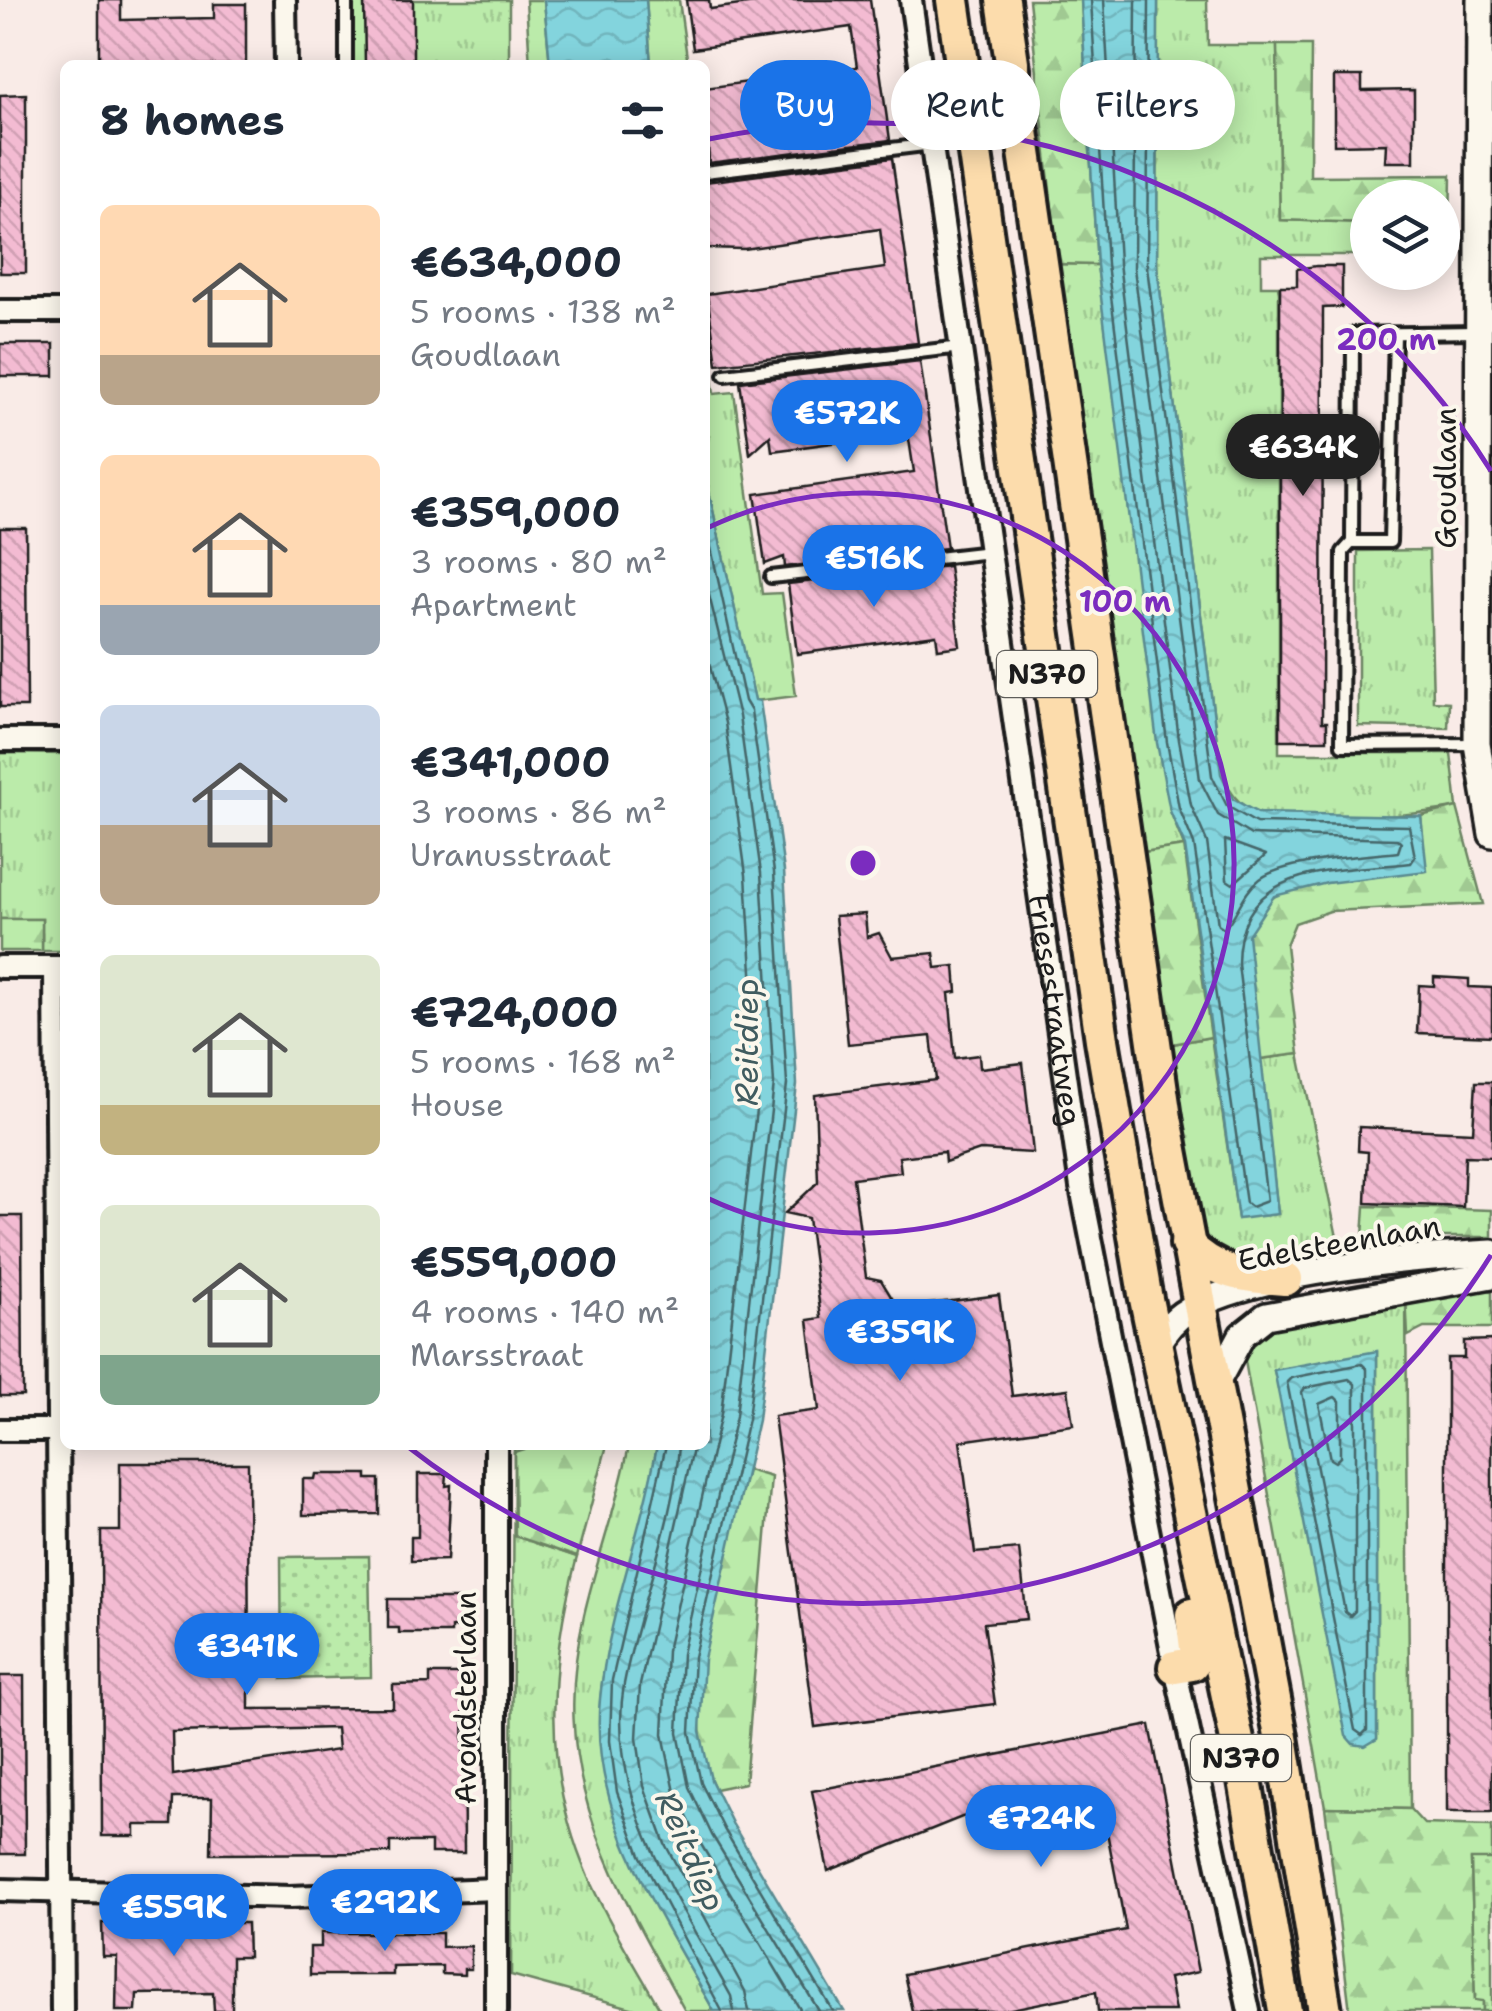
<!DOCTYPE html>
<meta charset="utf-8">
<style>
:root{--surface:#fff;--page:#f2f2f3;--text:#1f2937;--muted:#747a83;--accent:#1a73e8}
body{margin:0;font-family:"Shantell Sans",sans-serif;background:var(--page);color:var(--text);height:100vh;display:flex;flex-direction:column;font-size:38px;white-space:nowrap}
*{box-sizing:border-box;margin:0}
p{font-size:32px;color:var(--muted)}
.icon{flex:none;width:55px;height:55px;fill:none;stroke:currentColor;stroke-width:2;stroke-linecap:round;stroke-linejoin:round}
.map{position:relative;flex:1;overflow:hidden}
.side{position:absolute;left:60px;top:60px;width:650px;height:1390px;display:flex;flex-direction:column;background:var(--surface);border-radius:15px;box-shadow:0 5px 25px #0003}
.side>*{flex:none}
.top-card{position:absolute;left:740px;top:60px;width:600px;height:90px;display:flex;gap:20px}
.fabs{position:absolute;left:1350px;top:180px;display:grid;gap:20px}
.fabs a{display:grid;place-items:center;width:110px;height:110px;border-radius:50%;background:var(--surface);box-shadow:0 5px 25px #0003;font-size:50px}
.price{position:absolute;translate:-50% -85px;padding:0 22px;border-radius:35px;background:var(--accent);color:#fff;font-size:32px;line-height:65px;filter:drop-shadow(0 2px 5px #0008)}
.price::after{content:'';position:absolute;left:50%;top:60px;width:30px;height:22px;margin-left:-15px;background:inherit;clip-path:polygon(0 0,100% 0,50% 100%)}
.price.selected{background:#222;color:#fff}
ul{padding:0;list-style:none}
li{display:flex;align-items:center;gap:30px;height:250px;padding:0 40px}
li span{display:grid;place-items:center;flex:none;width:280px;height:200px;border-radius:15px;color:#555}
li>.icon{margin-inline-start:auto}
span .icon{width:120px;height:120px;fill:#fffc;stroke-width:1}
li b{font-size:42px}
h2{display:flex;justify-content:space-between;align-items:center;height:120px;padding:0 40px;font-size:42px}
.chip{padding:0 35px;border-radius:45px;background:var(--surface);box-shadow:0 5px 25px #0003;font-size:35px;line-height:90px}
.chip.selected{background:var(--accent);color:#fff}
.map>svg:first-child{display:block}
.grass{fill:url(#grass-tufts);stroke:#6c8463;stroke-width:2.5;fill-rule:evenodd}
.forest{fill:url(#forest-firs);stroke:#6c8463;stroke-width:2.5}
.park{fill:url(#park-dots);stroke:#6c8463;stroke-width:2.5}
.water{fill:url(#water-waves);stroke:#5a8a90;stroke-width:2.5}
.lines{fill:none;stroke-linecap:round;stroke-linejoin:round}
.shore{stroke:#456669;stroke-width:2.5}
.building{fill:url(#building-back-hatch);stroke:#1c1c1c;stroke-width:2.5;fill-rule:evenodd}
.service-casing{stroke:#1c1c1c;stroke-width:18}
.minor-casing{stroke:#1c1c1c;stroke-width:28}
.tertiary-casing{stroke:#1c1c1c;stroke-width:32}
.trunk-casing{stroke:#1c1c1c;stroke-width:40}
.service{stroke:#fbf7ec;stroke-width:10}
.minor{stroke:#fbf7ec;stroke-width:20}
.tertiary{stroke:#fbf7ec;stroke-width:25}
.trunk{stroke:#fcdcac;stroke-width:32}
.ring{fill:none;stroke:#7b2cbf;stroke-width:5}
.labels{text-anchor:middle;dominant-baseline:central;stroke-width:8;stroke-linejoin:round;paint-order:stroke}
.shield{fill:#fbf7ec;stroke:#5f5e5a;stroke-width:2.5}
.shield-label{font-size:28px;font-weight:bold;fill:#1c1c1c}
.street-label{font-size:30px;fill:#1c1c1c;stroke:#fbf7ec}
.water-label{font-size:32px;font-style:italic;fill:#405c60;stroke:#fbf7ec}
.centre{fill:#7b2cbf;stroke:#fbf7ec;stroke-width:5}
.ring-label{font-size:30px;text-anchor:middle;font-weight:bold;fill:#7b2cbf;stroke:#fbf7ec;stroke-width:8;stroke-linejoin:round;paint-order:stroke}
</style>
<div class="map">
<svg width="1492" height="2011" viewBox="0 0 1492 2011">
<defs>
<pattern id="grass-tufts" width="24" height="20" patternUnits="userSpaceOnUse" patternTransform="scale(2.5)"><rect width="24" height="20" fill="#bbebaa"/><path d="M3 7l-1-3M5 7V3M7 7l1-3M15 17l-1-3M17 17v-4M19 17l1-3" fill="none" stroke="#a0c992"/></pattern>
<pattern id="forest-firs" width="22" height="20" patternUnits="userSpaceOnUse" patternTransform="scale(2.5)"><rect width="22" height="20" fill="#bbebaa"/><path d="M5 1l3.5 6h-7zM16 11l3.5 6h-7z" fill="#a0c992"/></pattern>
<pattern id="park-dots" width="8" height="8" patternUnits="userSpaceOnUse" patternTransform="scale(2.5)"><rect width="8" height="8" fill="#bbebaa"/><path d="M2 2h.1M6 6h.1" fill="none" stroke="#a0c992" stroke-width="1.8" stroke-linecap="round"/></pattern>
<pattern id="water-waves" width="16" height="10" patternUnits="userSpaceOnUse" patternTransform="scale(2.5)"><rect width="16" height="10" fill="#83d4dd"/><path d="M0 5q4-4 8 0t8 0" fill="none" stroke="#71b5bd"/></pattern>
<pattern id="building-back-hatch" width="6" height="6" patternUnits="userSpaceOnUse" patternTransform="scale(2.5)"><rect width="6" height="6" fill="#f3bbd2"/><path d="M-1 5l2 2M0 0l6 6M5-1l2 2" fill="none" stroke="#d0a0b4"/></pattern>
</defs>
<rect width="100%" height="100%" fill="#f9ebe7"/>
<filter id="ink" filterUnits="userSpaceOnUse"><feTurbulence type="fractalNoise" baseFrequency=".01" numOctaves="2"/><feDisplacementMap in="SourceGraphic" scale="20" xChannelSelector="R" yChannelSelector="G"/><feConvolveMatrix kernelMatrix="1 2 1 2 8 2 1 2 1" color-interpolation-filters="sRGB"/></filter>
<g filter="url(#ink)">
<g class="grass">
<path d="M 345,0 L 509,0 L 509,65 L 347,65 Z"/>
<path d="M 526,0 L 544,0 L 550,65 L 530,65 Z"/>
<path d="M 646,0 L 679,0 L 688,65 L 651,65 Z"/>
<path d="M 1158,0 L 1207,0 L 1208,45 L 1277,45 L 1280,220 L 1367,223 L 1367,255 L 1261,255 L 1261,286 L 1278,286 L 1279,293 L 1279,753 L 1451,753 L 1457,807 C 1419,816 1291,825 1256,812 C 1237,805 1230,791 1221,774 L 1157,266 Z"/>
<path d="M 1058,264 L 1097,265 L 1170,811 L 1184,846 L 1137,853 Z"/>
<path d="M 705,329 L 714,394 L 734,392 L 762,594 L 782,593 L 796,696 L 755,701 L 705,474 Z"/>
<path d="M 1429,550 L 1433,701 L 1449,702 L 1448,728 L 1358,726 L 1358,551 Z"/>
<path d="M 0,753 L 65,754 L 65,951 L 42,951 L 42,919 L 0,919 Z"/>
<path d="M 1211,1037 L 1238,1218 L 1278,1214 L 1260,1059 L 1299,1054 L 1338,1242 L 1305,1248 L 1304,1255 L 1256,1265 L 1205,1246 L 1167,1045 Z"/>
<path d="M 1406,1295 L 1410,1809 L 1325,1807 L 1245,1361 C 1257,1309 1360,1305 1406,1295 ZM 1377,1352 L 1377,1739 L 1274,1371 Z"/>
<path d="M 514,1445 L 536,1445 L 514,1452 L 515,1536 L 577,1557 C 548,1666 542,1772 588,1877 C 608,1923 637,1967 661,2011 L 642,2011 L 511,1975 Z"/>
<path d="M 629,1445 L 657,1445 C 645,1523 616,1598 603,1677 C 582,1801 657,1907 714,2011 L 685,2011 C 612,1877 547,1776 584,1615 C 597,1558 618,1503 629,1445 Z"/>
</g>
<g class="forest">
<path d="M 1029,0 L 1081,0 L 1097,265 L 1058,264 Z"/>
<path d="M 1277,45 L 1311,45 L 1310,176 L 1451,175 L 1450,226 L 1443,226 L 1442,198 L 1368,198 L 1367,223 L 1280,220 Z"/>
<path d="M 1457,807 L 1483,904 L 1330,911 L 1295,923 L 1286,945 L 1299,1054 L 1260,1059 C 1255,1022 1240,972 1248,935 C 1251,923 1263,904 1274,897 C 1303,879 1390,875 1426,871 L 1421,816 Z"/>
<path d="M 1184,846 L 1211,1037 L 1167,1045 L 1137,853 Z"/>
<rect x="0" y="919" width="42" height="32"/>
<path d="M 1365,1206 L 1492,1210 L 1492,1237 L 1363,1237 Z"/>
<path d="M 1492,1290 L 1492,1328 L 1424,1328 L 1408,1336 L 1406,1295 Z"/>
<path d="M 536,1445 L 607,1445 L 577,1557 L 515,1536 L 514,1452 Z"/>
<path d="M 747,1470 L 771,1477 L 745,1783 L 715,1789 C 673,1704 727,1557 747,1470 Z"/>
<path d="M 1325,1807 L 1410,1809 L 1424,1824 L 1492,1826 L 1492,1859 L 1471,1860 L 1475,1999 L 1483,2001 L 1483,2011 L 1350,2011 Z"/>
</g>
<g class="park">
<path d="M 369,1556 L 371,1677 L 282,1679 L 281,1557 Z"/>
<path d="M 1471,1859 L 1492,1859 L 1492,2011 L 1483,2011 L 1483,2001 L 1475,2000 Z"/>
</g>
<g class="water">
<path d="M 544,0 L 646,0 L 651,65 L 550,65 Z"/>
<path d="M 1081,0 L 1158,0 L 1157,266 L 1221,774 L 1233,799 L 1258,813 L 1421,816 L 1427,871 L 1327,883 L 1274,896 L 1248,935 L 1278,1214 L 1238,1219 L 1185,846 L 1170,811 L 1157,743 L 1097,265 Z"/>
<path d="M 705,474 L 755,700 L 760,701 L 784,871 L 797,1084 L 758,1420 L 704,1659 L 700,1731 L 711,1780 L 733,1825 L 844,2011 L 714,2011 C 662,1916 588,1814 600,1699 C 608,1613 643,1530 657,1445 L 705,1445 Z"/>
<path d="M 1377,1351 L 1377,1739 L 1365,1746 L 1353,1744 L 1346,1736 L 1274,1370 Z"/>
</g>
<g class="lines">
<g class="shore">
<path d="M 1091,0 L 1107,264 L 1167,742 L 1179,808 L 1194,844 L 1246,1203 L 1251,1207 L 1267,1201 L 1238,964 C 1238,862 1334,872 1411,863 L 1415,857 L 1409,826 L 1256,823 L 1227,806 L 1212,776 L 1147,267 L 1149,0"/>
<path d="M 1104,0 L 1119,263 L 1179,740 L 1191,805 L 1207,842 L 1218,925 L 1224,929 C 1238,914 1242,893 1260,879 C 1285,860 1365,856 1398,852 L 1401,843 L 1397,839 L 1251,835 L 1218,815 L 1200,780 L 1134,268 L 1136,0"/>
<path d="M 705,521 L 745,701 L 751,711 L 774,872 L 787,1084 L 748,1419 L 694,1657 L 690,1732 L 701,1783 L 724,1829 L 833,2011"/>
<path d="M 705,579 L 739,716 L 761,873 L 774,1084 L 736,1416 L 682,1654 L 678,1733 L 689,1787 L 712,1835 L 819,2011"/>
<path d="M 705,648 L 725,723 L 746,875 L 759,1084 L 721,1414 L 667,1651 L 663,1734 L 675,1792 L 699,1841 L 801,2011"/>
<path d="M 1225,840 L 1266,855 L 1233,884 L 1227,880 Z"/>
<path d="M 1362,1364 L 1367,1369 L 1367,1730 L 1362,1735 L 1355,1730 L 1287,1382 L 1291,1378 Z"/>
<path d="M 1349,1379 L 1355,1384 L 1355,1611 L 1350,1616 L 1345,1612 L 1302,1392 L 1305,1388 Z"/>
<path d="M 1335,1397 L 1340,1402 L 1340,1457 L 1335,1462 L 1330,1459 L 1319,1404 Z"/>
<path d="M 666,1445 L 612,1680 L 610,1741 L 617,1792 L 640,1855 L 722,2011"/>
<path d="M 679,1445 C 675,1521 638,1608 624,1684 C 605,1798 680,1902 731,1996 L 734,2011"/>
<path d="M 694,1445 L 640,1685 L 637,1738 L 644,1786 L 665,1844 L 745,1991 L 749,2011"/>
</g>
</g>
<g class="building">
<path d="M 99,0 L 121,0 L 121,20 L 214,18 L 214,4 L 246,4 L 246,65 L 99,65 Z"/>
<path d="M 364,0 L 413,0 L 413,65 L 365,65 Z"/>
<path d="M 686,0 L 709,0 L 710,9 L 777,0 L 870,0 L 890,140 L 709,163 L 705,88 L 857,67 L 851,27 L 693,49 Z"/>
<path d="M 1334,76 L 1362,76 L 1362,91 L 1414,90 L 1414,162 L 1385,162 L 1386,144 L 1334,145 Z"/>
<path d="M 26,94 L 26,273 L 0,273 L 0,95 Z"/>
<path d="M 892,158 L 918,343 L 717,364 L 707,294 L 885,268 L 880,229 L 744,249 L 705,248 L 705,182 Z"/>
<path d="M 1316,266 L 1342,266 L 1342,307 L 1323,308 L 1322,722 L 1327,722 L 1327,740 L 1280,740 L 1280,286 L 1297,286 L 1297,269 Z"/>
<rect x="0" y="344" width="54" height="32"/>
<path d="M 920,361 L 947,548 L 785,567 L 784,557 L 765,564 L 755,494 L 914,472 L 908,433 L 772,451 L 770,436 L 750,454 L 740,382 Z"/>
<path d="M 0,528 L 26,528 L 27,707 L 0,707 Z"/>
<path d="M 949,566 L 960,646 L 938,649 L 936,635 L 797,654 L 788,584 Z"/>
<path d="M 865,914 L 867,937 L 879,933 L 892,957 L 934,953 L 936,968 L 955,966 L 957,992 L 949,993 L 955,1058 L 979,1055 L 980,1068 L 1023,1063 L 1033,1153 L 980,1150 L 945,1162 L 944,1152 L 899,1157 L 901,1172 L 853,1178 L 866,1277 L 881,1280 L 898,1308 L 999,1295 L 1012,1396 L 1068,1389 L 1073,1425 L 960,1441 L 975,1553 L 1019,1549 L 1027,1619 L 984,1623 L 995,1704 L 815,1727 L 774,1416 L 819,1410 L 808,1320 L 821,1318 L 808,1218 L 785,1213 L 818,1182 L 815,1095 L 936,1080 L 931,1036 L 848,1044 L 835,916 Z"/>
<path d="M 1434,977 L 1469,979 L 1469,987 L 1492,988 L 1492,1036 L 1417,1033 L 1419,985 L 1434,986 Z"/>
<path d="M 1476,1082 L 1492,1082 L 1492,1157 L 1465,1156 L 1463,1207 L 1366,1203 L 1368,1152 L 1358,1151 L 1359,1127 L 1473,1132 Z"/>
<path d="M 0,1216 L 22,1216 L 23,1396 L 0,1396 Z"/>
<path d="M 1492,1340 L 1492,1812 L 1447,1812 L 1447,1358 L 1464,1358 L 1464,1341 Z"/>
<path d="M 120,1463 L 248,1463 L 249,1709 L 393,1708 L 393,1685 L 430,1684 L 430,1674 L 463,1674 L 464,1853 L 431,1853 L 431,1842 L 390,1842 L 390,1853 L 211,1854 L 212,1798 L 173,1798 L 172,1825 L 135,1825 L 135,1836 L 102,1836 L 101,1531 L 120,1531 ZM 336,1728 L 338,1750 L 173,1775 L 172,1732 Z"/>
<path d="M 316,1474 L 367,1474 L 367,1479 L 379,1479 L 379,1514 L 303,1515 L 303,1479 L 315,1479 Z"/>
<path d="M 418,1474 L 447,1474 L 446,1486 L 451,1485 L 447,1560 L 411,1561 L 411,1537 L 418,1537 Z"/>
<path d="M 388,1599 L 463,1599 L 463,1628 L 451,1628 L 451,1633 L 399,1633 L 399,1628 L 388,1628 Z"/>
<path d="M 0,1676 L 24,1676 L 25,1854 L 0,1854 Z"/>
<path d="M 1150,1725 L 1198,1972 L 1169,1978 L 1175,2011 L 1098,2011 L 1096,1992 L 1001,2011 L 912,2011 L 904,1974 L 1126,1930 L 1099,1791 L 962,1817 L 828,1871 L 812,1791 Z"/>
<path d="M 102,1923 L 247,1923 L 248,1957 L 232,1957 L 232,2011 L 214,2011 L 213,1993 L 137,1994 L 136,2011 L 116,2011 L 117,1957 L 103,1957 Z"/>
<path d="M 321,1933 L 442,1933 L 442,1947 L 471,1946 L 471,1969 L 464,1969 L 464,1975 L 442,1974 L 442,1966 L 393,1967 L 393,1975 L 310,1975 L 310,1947 L 321,1947 Z"/>
</g>
<g class="lines">
<g class="service-casing">
<g id="service">
<path d="M 346,65 L 346,0"/>
<path d="M 705,172 L 932,144"/>
<path d="M 1476,332 L 1353,334 L 1352,542 L 1343,552 L 1342,745 L 1477,744"/>
<path d="M 725,375 L 961,347"/>
<path d="M 1352,542 L 1390,542 L 1395,334"/>
<path d="M 771,577 L 990,552"/>
</g>
</g>
<g class="minor-casing">
<g id="minor">
<path d="M 285,0 L 286,65"/>
<path id="s1" d="M 911,0 L 1081,1187 L 1175,1667 L 1249,2011"/>
<path d="M 0,311 L 65,311"/>
<path d="M 0,740 L 65,740"/>
<path d="M 0,967 L 65,967"/>
<path d="M 55,967 L 62,2011"/>
<path d="M 0,1430 L 65,1430"/>
<path d="M 496,1445 L 496,2011"/>
<path d="M 0,1890 L 290,1897 L 495,1889"/>
</g>
</g>
<g class="tertiary-casing">
<g id="tertiary">
<path d="M 1480,0 L 1477,744 L 1492,834"/>
<path d="M 1156,1345 C 1164,1332 1173,1319 1187,1311 C 1252,1271 1414,1257 1492,1253"/>
<path d="M 1215,1385 L 1242,1335 L 1266,1316 L 1492,1275"/>
</g>
</g>
<g class="trunk-casing">
<g id="trunk">
<path d="M 953,0 L 1102,1040 L 1144,1289 L 1244,1774 L 1285,2011"/>
<path d="M 1003,0 L 1165,1118 L 1280,1731 L 1325,2011"/>
<path d="M 1187,1244 C 1216,1275 1245,1276 1286,1279"/>
<path d="M 1175,1667 L 1192,1664 L 1197,1656 L 1192,1615"/>
</g>
</g>
<use href="#service" class="service"/>
<use href="#minor" class="minor"/>
<use href="#tertiary" class="tertiary"/>
<use href="#trunk" class="trunk"/>
</g>
</g>
<g class="ring">
<path d="M707 528A370 370 0 1 1 707 1198"/>
<path d="M1491 1255A740 740 0 0 1 407 1446M709 139A740 740 0 0 1 1491 471"/>
</g>
<g class="labels">
<g class="shield">
<rect x="997" y="651" width="100" height="46" rx="8"/>
<rect x="1191" y="1735" width="100" height="46" rx="8"/>
</g>
<g class="shield-label">
<text x="1047" y="674">N370</text>
<text x="1241" y="1758">N370</text>
</g>
<g class="street-label">
<text transform="translate(1445 478) rotate(-90)">Goudlaan</text>
<text stroke="none"><textPath href="#s1" startOffset="1020">Friesestraatweg</textPath></text>
<text transform="translate(1339 1243) rotate(-10)">Edelsteenlaan</text>
<text transform="translate(465 1698) rotate(-90)">Avondsterlaan</text>
</g>
<g class="water-label">
<text transform="translate(746 1042) rotate(-90)">Reitdiep</text>
<text transform="translate(691 1851) rotate(66)">Reitdiep</text>
</g>
</g>
<circle cx="863" cy="863" r="15" class="centre"/>
<g class="ring-label">
<text x="1386" y="350">200 m</text>
<text x="1125" y="612">100 m</text>
</g>
</svg>
<div class="fabs">
<a><svg class="icon" aria-label="layers" viewBox="0 0 24 24"><path d="M12 4l9 5-9 5-9-5zM3 14l9 5 9-5"/></svg></a>
</div>
<b class="price" style="left:847px;top:465px">€572K</b>
<b class="price selected" style="left:1303px;top:499px">€634K</b>
<b class="price" style="left:874px;top:610px">€516K</b>
<b class="price" style="left:900px;top:1384px">€359K</b>
<b class="price" style="left:247px;top:1698px">€341K</b>
<b class="price" style="left:1041px;top:1870px">€724K</b>
<b class="price" style="left:385px;top:1954px">€292K</b>
<b class="price" style="left:174px;top:1959px">€559K</b>
<div class="top-card">
<a class="chip selected">Buy</a>
<a class="chip">Rent</a>
<a class="chip">Filters</a>
</div>
<section class="side">
<h2>8 homes<svg class="icon" aria-label="filters" viewBox="0 0 24 24"><path d="M4 7h16M4 17h16"/><circle cx="9" cy="7" r="2"/><circle cx="15" cy="17" r="2"/></svg></h2>
<ul>
<li><span style="background:linear-gradient(#ffd9b3 75%,#b9a48a 0)"><svg class="icon" aria-label="home" viewBox="0 0 24 24"><path d="M3 11l9-7 9 7M6 9v11h12V9"/></svg></span><div><b>€634,000</b><p>5 rooms · 138 m²</p><p>Goudlaan</p></div></li>
<li><span style="background:linear-gradient(#ffd9b3 75%,#9aa5b1 0)"><svg class="icon" aria-label="home" viewBox="0 0 24 24"><path d="M3 11l9-7 9 7M6 9v11h12V9"/></svg></span><div><b>€359,000</b><p>3 rooms · 80 m²</p><p>Apartment</p></div></li>
<li><span style="background:linear-gradient(#c9d6e8 60%,#b9a48a 0)"><svg class="icon" aria-label="home" viewBox="0 0 24 24"><path d="M3 11l9-7 9 7M6 9v11h12V9"/></svg></span><div><b>€341,000</b><p>3 rooms · 86 m²</p><p>Uranusstraat</p></div></li>
<li><span style="background:linear-gradient(#dfe7d0 75%,#c2b280 0)"><svg class="icon" aria-label="home" viewBox="0 0 24 24"><path d="M3 11l9-7 9 7M6 9v11h12V9"/></svg></span><div><b>€724,000</b><p>5 rooms · 168 m²</p><p>House</p></div></li>
<li><span style="background:linear-gradient(#dfe7d0 75%,#7fa58c 0)"><svg class="icon" aria-label="home" viewBox="0 0 24 24"><path d="M3 11l9-7 9 7M6 9v11h12V9"/></svg></span><div><b>€559,000</b><p>4 rooms · 140 m²</p><p>Marsstraat</p></div></li>
</ul>
</section>
</div>
